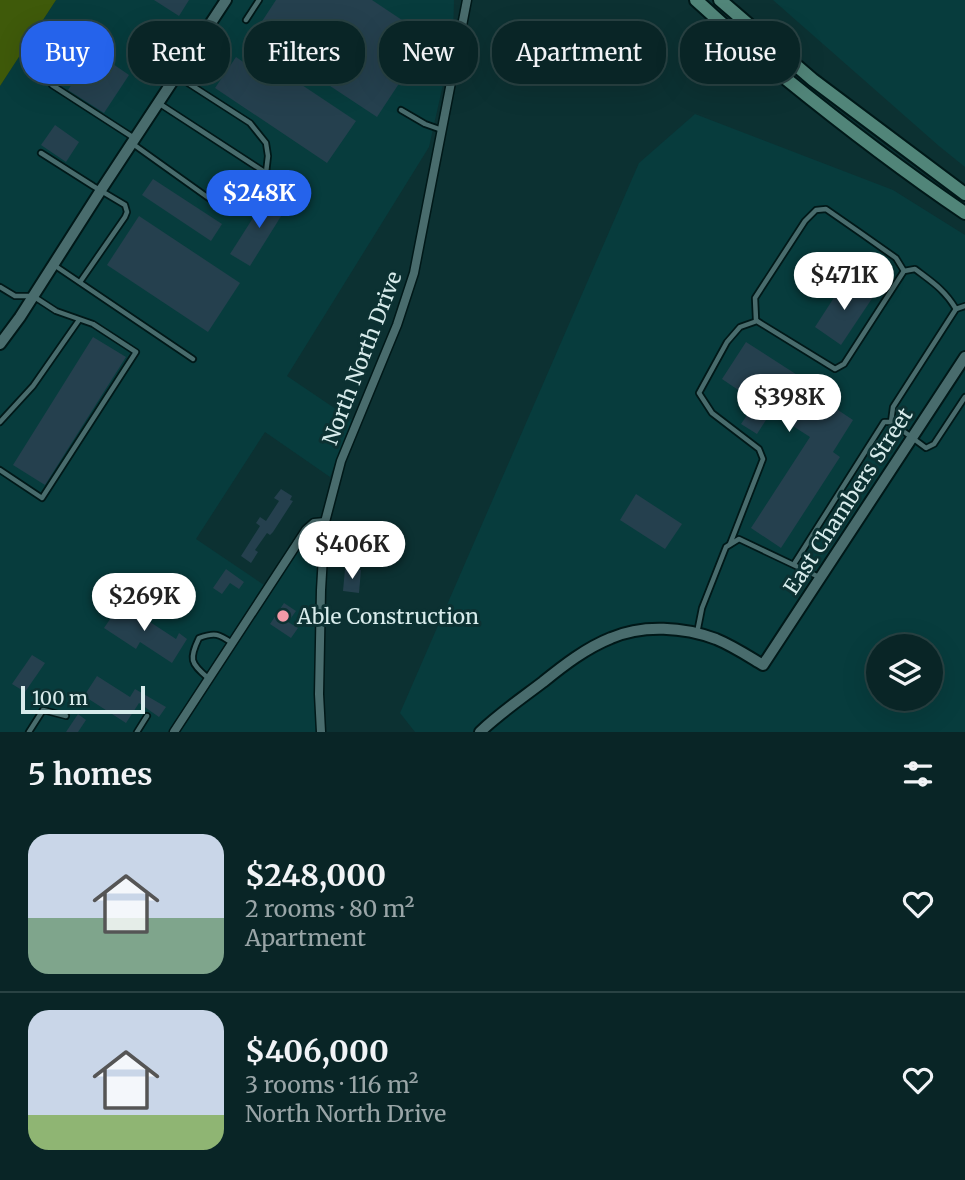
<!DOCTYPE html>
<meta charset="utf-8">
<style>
:root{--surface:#092526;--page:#122d2e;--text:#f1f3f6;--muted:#99a5a7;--line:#294243;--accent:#2563eb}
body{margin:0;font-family:Merriweather,serif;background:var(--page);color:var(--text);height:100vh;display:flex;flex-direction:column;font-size:26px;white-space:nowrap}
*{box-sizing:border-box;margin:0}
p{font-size:23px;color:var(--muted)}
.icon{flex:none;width:38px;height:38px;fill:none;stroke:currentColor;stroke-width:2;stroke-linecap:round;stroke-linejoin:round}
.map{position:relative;height:732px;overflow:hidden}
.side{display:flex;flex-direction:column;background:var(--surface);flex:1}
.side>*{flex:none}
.hud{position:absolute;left:21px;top:21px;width:924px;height:63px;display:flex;gap:14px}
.buttons{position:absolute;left:866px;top:634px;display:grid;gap:14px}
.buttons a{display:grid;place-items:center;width:77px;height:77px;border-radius:50%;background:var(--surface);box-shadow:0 7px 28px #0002,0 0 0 2px var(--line);font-size:35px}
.scale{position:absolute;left:21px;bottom:18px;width:124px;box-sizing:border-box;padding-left:7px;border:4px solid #d7ebeb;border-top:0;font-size:19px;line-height:24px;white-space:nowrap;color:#d7ebeb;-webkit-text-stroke:5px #0c3132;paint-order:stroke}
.price{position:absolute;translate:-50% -60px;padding:0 16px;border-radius:24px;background:#fff;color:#222;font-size:23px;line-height:46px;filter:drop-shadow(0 2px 4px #0008)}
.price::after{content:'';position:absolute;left:50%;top:42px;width:21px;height:16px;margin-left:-10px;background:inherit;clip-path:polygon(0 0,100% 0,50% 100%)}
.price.on{background:var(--accent);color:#fff}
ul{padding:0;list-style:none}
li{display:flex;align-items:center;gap:21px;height:175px;padding:0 28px}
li+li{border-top:2px solid var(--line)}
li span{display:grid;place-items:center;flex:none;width:196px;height:140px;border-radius:21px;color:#555}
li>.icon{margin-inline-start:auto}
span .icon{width:84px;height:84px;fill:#fffc;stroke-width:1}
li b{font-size:30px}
h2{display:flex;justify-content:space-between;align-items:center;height:84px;padding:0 28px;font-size:30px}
.chip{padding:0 24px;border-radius:28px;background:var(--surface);box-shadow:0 7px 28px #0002,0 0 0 2px var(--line);font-size:24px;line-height:63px}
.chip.on{background:var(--accent);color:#fff}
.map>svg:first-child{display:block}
.built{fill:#073c3d;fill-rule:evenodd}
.green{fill:#3f5a0a}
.building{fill:#25404e}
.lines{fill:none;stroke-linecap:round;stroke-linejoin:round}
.service-casing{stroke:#001818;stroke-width:8}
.minor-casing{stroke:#001818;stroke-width:11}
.tertiary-casing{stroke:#001818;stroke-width:14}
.secondary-casing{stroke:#001818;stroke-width:16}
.service{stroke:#496c6d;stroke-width:4.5}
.minor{stroke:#496c6d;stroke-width:8}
.tertiary{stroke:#496c6d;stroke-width:10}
.secondary{stroke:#518579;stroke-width:12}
.poi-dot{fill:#f39aa7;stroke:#0c3132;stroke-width:2.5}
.labels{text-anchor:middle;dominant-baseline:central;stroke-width:6;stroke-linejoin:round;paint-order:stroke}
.street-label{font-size:21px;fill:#d7ebeb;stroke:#0c3132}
.poi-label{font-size:21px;fill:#d7ebeb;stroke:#0c3132;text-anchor:start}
</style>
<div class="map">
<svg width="965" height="732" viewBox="0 0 965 732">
<rect width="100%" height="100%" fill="#0c3132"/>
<g class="built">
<path d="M 56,0 L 454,0 L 453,40 L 429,147 L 287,376 L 352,420 L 330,477 L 265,432 L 196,539 L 264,585 L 168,732 L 0,732 L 0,86 Z"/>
<path d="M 773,0 L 965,0 L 965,167 L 939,146 Z"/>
<path d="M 695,114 L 893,190 L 965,235 L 965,732 L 415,732 L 400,713 L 639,163 ZM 878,646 L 931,646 L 931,698 L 878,698 Z"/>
<path d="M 321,532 L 315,645 L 317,732 L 179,732 L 310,533 Z"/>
</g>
<path class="green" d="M 0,0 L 56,0 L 0,86 Z"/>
<g class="building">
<path d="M 154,0 L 189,0 L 179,16 Z"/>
<path d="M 276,0 L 372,0 L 429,38 L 377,117 L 253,35 Z"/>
<path d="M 94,51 L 129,75 L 104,113 L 68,90 Z"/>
<path d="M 236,57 L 271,81 L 278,69 L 356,121 L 327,163 L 215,88 Z"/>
<path d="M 55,125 L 79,142 L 66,162 L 41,145 Z"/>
<path d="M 153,179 L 222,224 L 211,241 L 142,195 Z"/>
<path d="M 269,193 L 288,205 L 250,266 L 230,254 Z"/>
<path d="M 139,216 L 240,283 L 208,332 L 107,265 Z"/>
<path d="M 846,279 L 873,297 L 841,345 L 815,327 Z"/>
<path d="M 93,337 L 126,357 L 45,485 L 13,465 Z"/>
<path d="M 746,342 L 836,400 L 832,406 L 853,420 L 833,452 L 840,457 L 781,548 L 751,528 L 810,437 L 771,412 L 757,434 L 741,424 L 756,402 L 722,379 Z"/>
<path d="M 281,489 L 292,496 L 290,500 L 293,501 L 273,532 L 270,535 L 267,533 L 255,550 L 258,552 L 251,563 L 241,556 L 260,526 L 256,523 L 260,517 L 266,521 L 279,501 L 274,498 Z"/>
<path d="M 636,494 L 682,524 L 665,549 L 620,520 Z"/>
<path d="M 226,569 L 244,582 L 239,589 L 230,583 L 222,594 L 213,588 Z"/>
<path d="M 345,569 L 361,570 L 359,593 L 343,591 Z"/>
<path d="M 121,603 L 176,639 L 179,633 L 187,639 L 172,663 L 140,642 L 136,649 L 104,628 Z"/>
<path d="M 284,603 L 296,611 L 288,622 L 298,628 L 291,638 L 270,624 Z"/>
<path d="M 32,655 L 45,663 L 25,692 L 12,684 Z"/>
<path d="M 97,676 L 130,697 L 135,689 L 166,707 L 159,717 L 139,703 L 126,723 L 84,696 Z"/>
<path d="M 78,714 L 86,720 L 78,732 L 66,732 Z"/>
</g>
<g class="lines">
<g class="service-casing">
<g id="service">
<path d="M 246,20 L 259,0"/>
<path d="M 52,85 L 134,138"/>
<path d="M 160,104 L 266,173"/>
<path d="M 401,110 L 425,124 L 442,130"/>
<path d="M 133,144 L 224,209 L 232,210 L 243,205 L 266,173 L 268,156 L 266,143 L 250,123 L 177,76"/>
<path d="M 41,153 L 93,186 L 125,205 L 127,212 L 125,217 L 80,282"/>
<path d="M 54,265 L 193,359"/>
<path d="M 0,287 L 15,296 L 33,296 L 56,311 L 93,324 L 136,352 L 42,498 L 0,470"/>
<path d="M 756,320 L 755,298 L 805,221 L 816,210 L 826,209 L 862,234 L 896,258 L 904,271"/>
<path d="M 0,422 L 33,386 L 79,320"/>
<path d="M 891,422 L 893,407 L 956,309 L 965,306"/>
<path d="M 730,544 L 763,459 L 759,449 L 712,413 L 699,393 L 727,342 L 740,327 L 757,321 L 835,369 L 844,364 L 904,271 L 915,269 C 932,282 945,290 956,309"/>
<path d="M 794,564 L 884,422 L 891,422 L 926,448 L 934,444 L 965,397"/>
<path d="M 697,633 L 702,608 L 726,547 L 739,539 L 819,577"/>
<path d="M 208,678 C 190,663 189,659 199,638 C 215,632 219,634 232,643"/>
<path d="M 29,732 L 43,710 L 66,716"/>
<path d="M 137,732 L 147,716"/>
</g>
</g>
<g class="minor-casing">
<g id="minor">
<path d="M 174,732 L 306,530 L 314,523 L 325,522"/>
<path d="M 321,732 L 319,694 L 321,590 L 325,522 L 341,461 L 397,325 L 414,273 L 467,0"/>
</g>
</g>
<g class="tertiary-casing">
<g id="tertiary">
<path d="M 0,344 L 20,317 L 101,190 L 226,0"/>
<path d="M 480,732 C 500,713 522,698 543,682 C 564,665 586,648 611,638 C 643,624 684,627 716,639 C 733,646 748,656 763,665 L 965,357"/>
</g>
</g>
<g class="secondary-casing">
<g id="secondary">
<path d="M 696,0 C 725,26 754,53 785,78 C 843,125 903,171 965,213"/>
<path d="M 720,0 L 813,80 L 965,194"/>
</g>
</g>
<use href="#service" class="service"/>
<use href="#minor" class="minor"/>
<use href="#tertiary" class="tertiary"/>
<use href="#secondary" class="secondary"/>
</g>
<circle class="poi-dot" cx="283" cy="616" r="7"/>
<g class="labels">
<g class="street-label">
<text transform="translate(362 358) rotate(-69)">North North Drive</text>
<text transform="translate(848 501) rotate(-57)">East Chambers Street</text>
</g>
<g class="poi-label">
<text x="297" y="616">Able Construction</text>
</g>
</g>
</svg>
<div class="buttons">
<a><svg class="icon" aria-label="layers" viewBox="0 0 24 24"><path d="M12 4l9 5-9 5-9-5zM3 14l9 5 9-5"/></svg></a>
</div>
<div class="scale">100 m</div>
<b class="price on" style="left:259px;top:230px">$248K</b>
<b class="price" style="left:844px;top:312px">$471K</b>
<b class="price" style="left:789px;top:434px">$398K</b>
<b class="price" style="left:352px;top:581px">$406K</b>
<b class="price" style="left:144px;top:633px">$269K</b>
<div class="hud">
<a class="chip on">Buy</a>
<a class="chip">Rent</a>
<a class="chip">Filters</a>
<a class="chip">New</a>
<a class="chip">Apartment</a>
<a class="chip">House</a>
</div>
</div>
<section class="side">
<h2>5 homes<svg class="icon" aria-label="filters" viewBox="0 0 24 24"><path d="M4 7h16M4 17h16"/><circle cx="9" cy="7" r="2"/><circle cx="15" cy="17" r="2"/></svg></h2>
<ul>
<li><span style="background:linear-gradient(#c9d6e8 60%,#7fa58c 0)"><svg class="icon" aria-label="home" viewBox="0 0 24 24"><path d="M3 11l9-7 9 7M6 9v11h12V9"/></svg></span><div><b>$248,000</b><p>2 rooms · 80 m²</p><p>Apartment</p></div><svg class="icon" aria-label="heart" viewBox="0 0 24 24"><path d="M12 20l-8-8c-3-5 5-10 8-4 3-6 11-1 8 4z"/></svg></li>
<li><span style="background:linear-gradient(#c9d6e8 75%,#8fb573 0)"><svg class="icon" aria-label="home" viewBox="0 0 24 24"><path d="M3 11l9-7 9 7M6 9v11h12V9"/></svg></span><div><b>$406,000</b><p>3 rooms · 116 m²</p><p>North North Drive</p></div><svg class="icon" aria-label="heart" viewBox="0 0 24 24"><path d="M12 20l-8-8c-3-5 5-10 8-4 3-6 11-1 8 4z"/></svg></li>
</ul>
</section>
